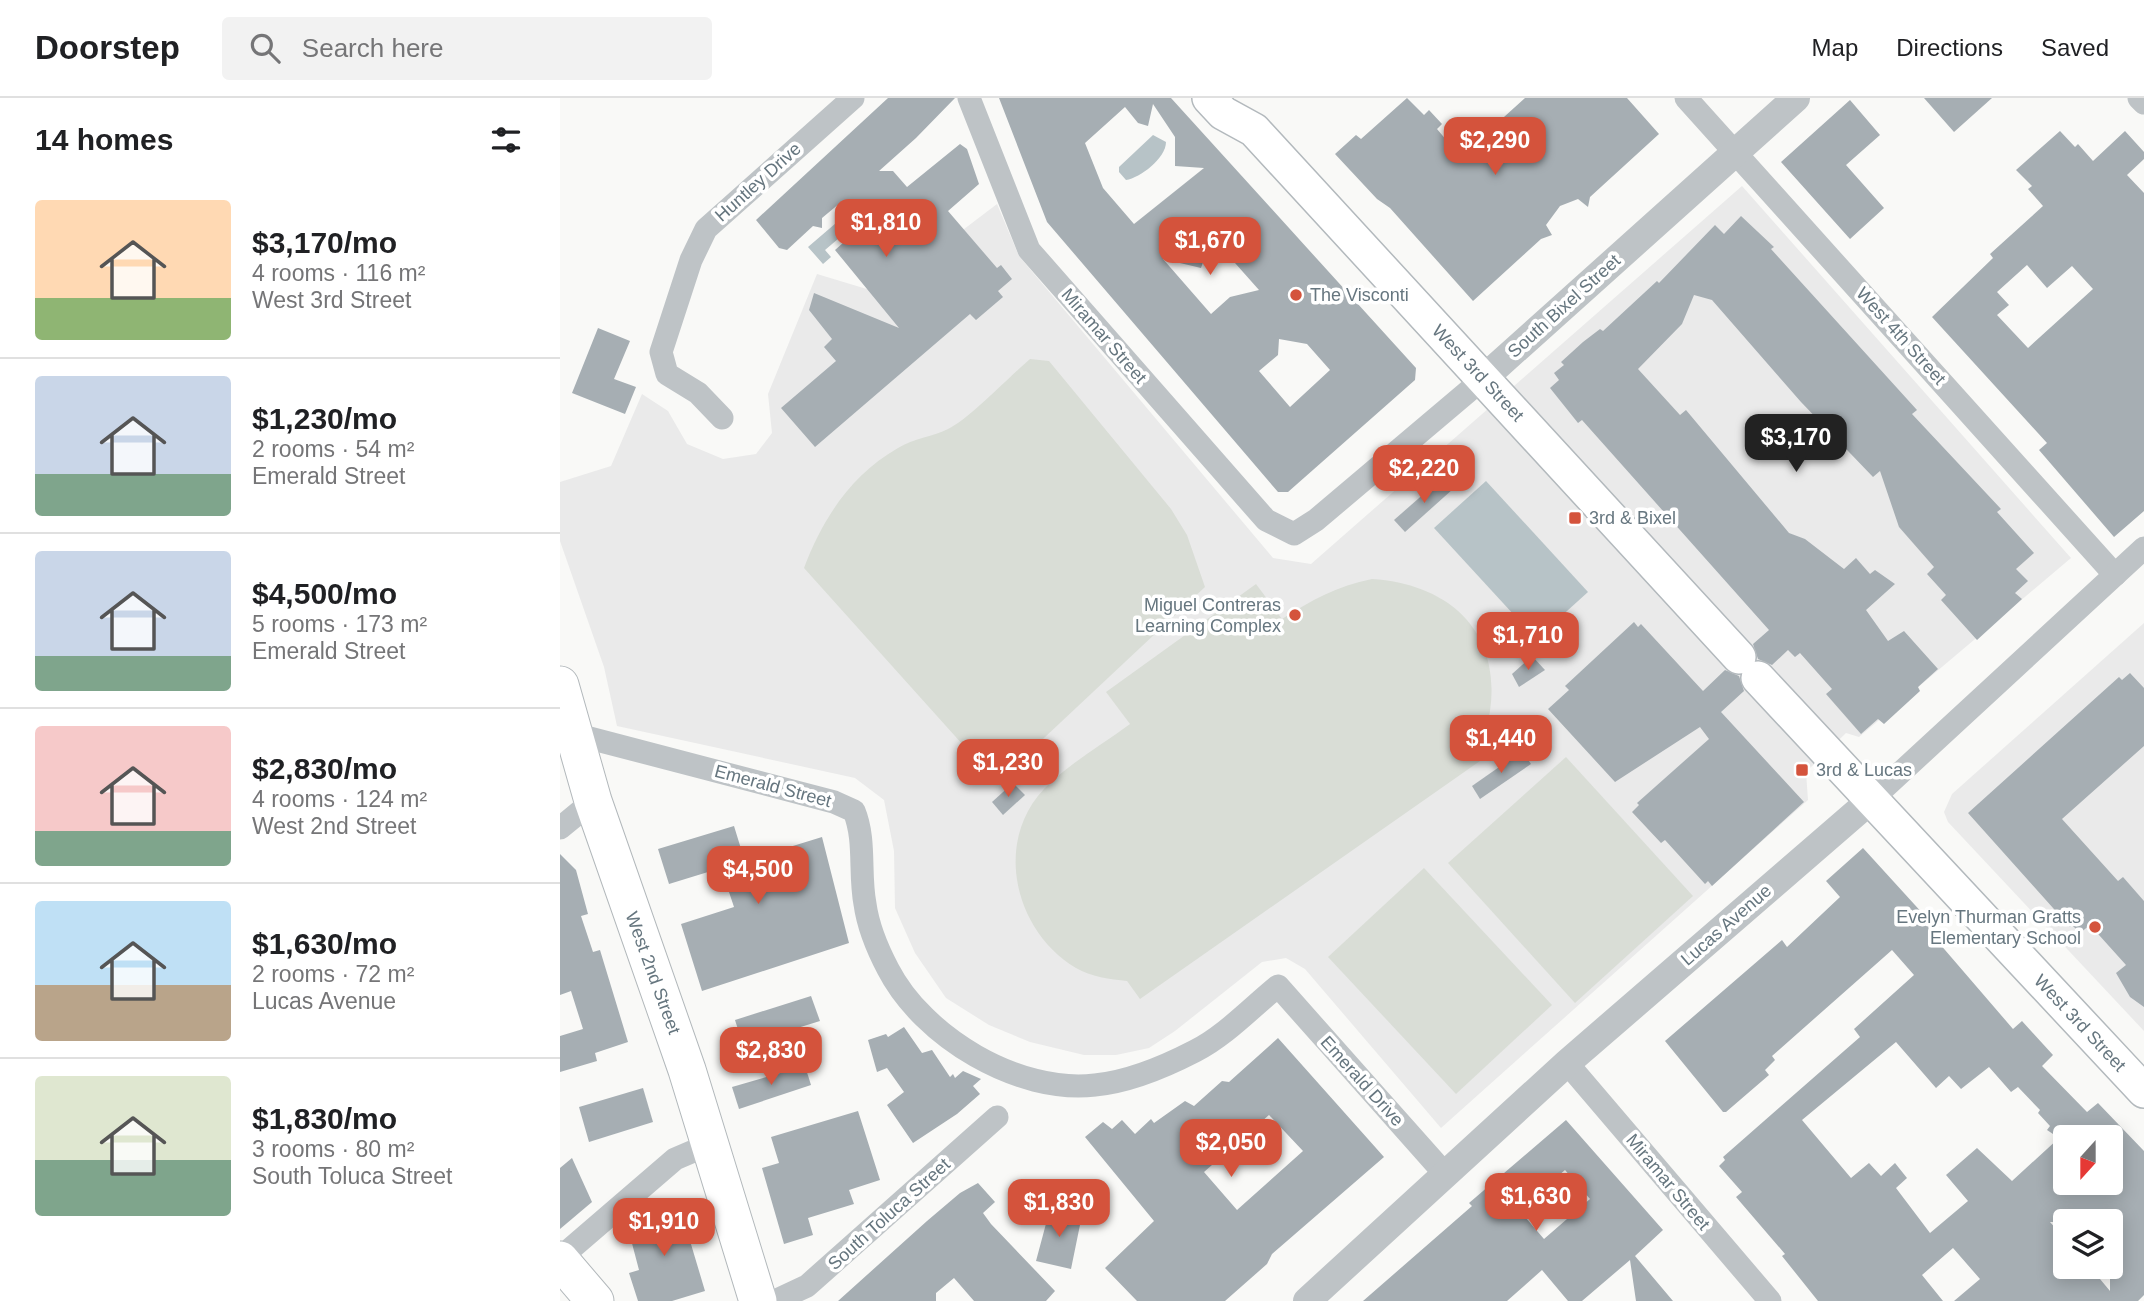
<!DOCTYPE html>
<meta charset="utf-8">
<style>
:root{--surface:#fff;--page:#f2f2f2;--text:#202124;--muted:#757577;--line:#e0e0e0;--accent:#d4533c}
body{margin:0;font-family:Helvetica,sans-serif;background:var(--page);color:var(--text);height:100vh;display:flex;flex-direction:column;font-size:26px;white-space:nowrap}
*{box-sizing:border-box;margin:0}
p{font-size:23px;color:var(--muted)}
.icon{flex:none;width:38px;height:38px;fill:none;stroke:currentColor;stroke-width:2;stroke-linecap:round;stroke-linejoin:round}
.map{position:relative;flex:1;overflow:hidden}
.side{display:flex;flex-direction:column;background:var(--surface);width:560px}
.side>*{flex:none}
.needle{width:46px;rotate:201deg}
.tools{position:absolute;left:1493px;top:1027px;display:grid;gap:14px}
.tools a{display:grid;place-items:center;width:70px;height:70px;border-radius:7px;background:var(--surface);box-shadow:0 4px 18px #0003;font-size:35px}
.price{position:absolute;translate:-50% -60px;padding:0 16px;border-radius:14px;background:var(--accent);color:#fff;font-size:23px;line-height:46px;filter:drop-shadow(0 2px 4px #0008)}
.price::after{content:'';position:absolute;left:50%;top:42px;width:21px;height:16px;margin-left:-10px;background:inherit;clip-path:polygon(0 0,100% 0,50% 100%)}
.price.on{background:#222;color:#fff}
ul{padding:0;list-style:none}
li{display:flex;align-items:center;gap:21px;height:175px;padding:0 35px}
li+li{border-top:2px solid var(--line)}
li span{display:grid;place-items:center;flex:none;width:196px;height:140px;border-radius:7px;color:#555}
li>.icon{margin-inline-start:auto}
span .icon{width:84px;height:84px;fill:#fffc;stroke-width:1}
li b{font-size:30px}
h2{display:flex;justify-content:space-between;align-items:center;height:84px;padding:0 35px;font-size:30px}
header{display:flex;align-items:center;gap:42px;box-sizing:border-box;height:98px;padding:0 35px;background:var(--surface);border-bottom:2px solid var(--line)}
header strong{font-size:33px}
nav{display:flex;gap:38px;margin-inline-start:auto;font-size:24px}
.search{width:490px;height:63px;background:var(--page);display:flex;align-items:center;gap:18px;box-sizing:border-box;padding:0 24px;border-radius:7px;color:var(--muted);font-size:26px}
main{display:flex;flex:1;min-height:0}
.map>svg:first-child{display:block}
.built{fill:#eaeaea}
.green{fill:#d9ddd6}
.water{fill:#b7c3c7}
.building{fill:#a6aeb3;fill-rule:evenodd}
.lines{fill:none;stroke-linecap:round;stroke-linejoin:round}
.secondary-casing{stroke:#b3b9bd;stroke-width:36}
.primary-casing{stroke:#b2b8bb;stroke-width:39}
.minor{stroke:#bec3c6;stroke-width:23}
.tertiary{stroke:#bec3c6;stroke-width:28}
.secondary{stroke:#fff;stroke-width:33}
.primary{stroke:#fff;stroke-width:37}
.poi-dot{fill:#d4533c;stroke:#fff;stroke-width:2.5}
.labels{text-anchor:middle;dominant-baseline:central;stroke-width:7;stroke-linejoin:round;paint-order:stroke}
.street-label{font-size:18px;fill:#66767f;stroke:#fff}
.poi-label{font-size:18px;fill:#66767f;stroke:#fff;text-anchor:start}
</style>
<header>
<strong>Doorstep</strong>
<div class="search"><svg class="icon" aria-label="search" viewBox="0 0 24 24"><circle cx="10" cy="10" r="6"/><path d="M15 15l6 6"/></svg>Search here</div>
<nav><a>Map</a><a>Directions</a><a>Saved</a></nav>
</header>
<main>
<section class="side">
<h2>14 homes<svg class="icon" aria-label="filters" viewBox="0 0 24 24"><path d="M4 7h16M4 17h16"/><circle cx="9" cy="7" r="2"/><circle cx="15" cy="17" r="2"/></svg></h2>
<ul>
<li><span style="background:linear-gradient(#ffd9b3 70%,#8fb573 0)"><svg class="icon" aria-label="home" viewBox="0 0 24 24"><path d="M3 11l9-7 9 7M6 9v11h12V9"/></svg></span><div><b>$3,170/mo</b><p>4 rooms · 116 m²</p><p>West 3rd Street</p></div></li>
<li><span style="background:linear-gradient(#c9d6e8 70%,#7fa58c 0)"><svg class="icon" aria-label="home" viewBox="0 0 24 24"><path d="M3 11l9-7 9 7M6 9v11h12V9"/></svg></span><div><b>$1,230/mo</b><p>2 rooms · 54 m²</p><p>Emerald Street</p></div></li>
<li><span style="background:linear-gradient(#c9d6e8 75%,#7fa58c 0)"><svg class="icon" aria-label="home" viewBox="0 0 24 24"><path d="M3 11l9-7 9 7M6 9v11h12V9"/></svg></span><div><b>$4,500/mo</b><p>5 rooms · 173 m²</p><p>Emerald Street</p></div></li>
<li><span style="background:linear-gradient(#f6c9c9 75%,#7fa58c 0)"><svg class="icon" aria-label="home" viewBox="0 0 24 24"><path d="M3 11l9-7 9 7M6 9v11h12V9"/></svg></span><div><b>$2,830/mo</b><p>4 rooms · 124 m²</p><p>West 2nd Street</p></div></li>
<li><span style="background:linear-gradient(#bfe0f5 60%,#b9a48a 0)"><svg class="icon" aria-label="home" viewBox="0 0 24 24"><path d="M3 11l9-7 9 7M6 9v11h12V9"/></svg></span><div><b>$1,630/mo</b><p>2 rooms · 72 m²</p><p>Lucas Avenue</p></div></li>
<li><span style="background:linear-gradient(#dfe7d0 60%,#7fa58c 0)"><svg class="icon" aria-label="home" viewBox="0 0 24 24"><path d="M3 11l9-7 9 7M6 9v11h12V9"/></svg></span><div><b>$1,830/mo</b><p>3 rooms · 80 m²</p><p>South Toluca Street</p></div></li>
</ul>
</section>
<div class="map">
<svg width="1584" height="1203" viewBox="0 0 1584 1203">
<rect width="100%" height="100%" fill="#f9f9f7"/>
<g class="built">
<path d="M 1182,88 L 1511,460 L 1299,639 L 1286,635 L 1246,674 L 1248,702 L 881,1030 L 745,871 L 726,860 L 702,864 L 615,933 L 589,950 L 556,957 L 524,957 L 470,944 L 429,927 L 386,900 L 355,855 L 335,810 L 334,753 L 324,702 L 295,680 L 57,628 L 44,569 L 0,443 L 0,384 L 51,368 L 82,296 L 108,313 L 127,346 L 163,361 L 196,356 L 212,335 L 208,296 L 257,176 L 320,195 L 437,106 L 459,158 L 713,460 L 751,466 Z"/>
<path d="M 1584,525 L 1584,933 L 1388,724 L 1384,714 L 1392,696 Z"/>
</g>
<g class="green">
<path d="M 470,261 L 489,263 L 611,411 L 627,437 L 645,489 L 452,670 L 421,667 L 244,470 C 263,420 291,377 338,350 C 354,340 372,339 388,331 C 408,322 451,277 470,261 Z"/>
<path d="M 812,481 C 902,487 950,548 925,636 L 950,623 L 960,635 L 580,901 L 567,883 C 550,881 531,879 516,870 C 455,834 433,745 484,691 C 508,666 542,647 570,626 L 546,594 L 696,486 L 722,521 C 752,502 777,488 812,481 Z"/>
<path d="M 1006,659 L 1133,798 L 1015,905 L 888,765 Z"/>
<path d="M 864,770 L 992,907 L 896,996 L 768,859 Z"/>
</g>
<g class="water">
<path d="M 593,37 L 606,44 C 606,60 580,80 566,82 L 559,74 L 559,69 Z"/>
<path d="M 276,125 L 285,135 L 265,152 L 271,159 L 263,166 L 248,149 Z"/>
<path d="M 926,383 L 1028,494 L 976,541 L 874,430 Z"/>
</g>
<g class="building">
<path d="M 328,0 L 395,0 L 356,40 L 319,73 L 333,73 L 347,89 L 400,46 L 407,51 L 419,86 L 388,113 L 437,170 L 441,167 L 452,181 L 438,193 L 443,199 L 416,222 L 410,216 L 255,349 L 221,310 L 276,263 L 264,249 L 272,241 L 249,212 L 254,195 L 339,230 L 275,152 L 301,129 L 280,105 L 262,120 L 262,130 L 253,128 L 227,152 L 219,150 L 196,122 Z"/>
<path d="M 439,0 L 611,0 L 856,270 L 855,282 L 728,394 L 718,394 L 487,124 ZM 593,6 L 615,39 L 615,68 L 644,70 L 574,126 L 543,90 L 525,45 L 565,9 L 578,25 L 588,28 ZM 667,156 L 699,192 L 670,199 L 651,216 L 603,161 L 641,170 L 645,158 ZM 719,241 L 747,246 L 770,272 L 730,309 L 699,273 L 718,257 Z"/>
<path d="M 847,0 L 864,17 L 869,12 L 882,26 L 877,31 L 903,62 L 913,47 L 965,0 L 1067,0 L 1099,36 L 1030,99 L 1028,109 L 1018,101 L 1000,108 L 986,127 L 992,137 L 981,141 L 913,203 L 830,110 L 817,101 L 775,56 L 796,37 L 801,41 Z"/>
<path d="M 1364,0 L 1432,0 L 1394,34 Z"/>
<path d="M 1290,2 L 1320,37 L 1286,67 L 1324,110 L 1290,141 L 1221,64 Z"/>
<path d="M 1500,33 L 1515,49 L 1518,46 L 1533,63 L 1565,33 L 1584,54 L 1584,61 L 1567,77 L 1584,95 L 1584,413 L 1554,439 L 1479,352 L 1487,345 L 1372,219 L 1433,160 L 1430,156 L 1483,108 L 1468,91 L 1472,88 L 1456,72 ZM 1467,167 L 1487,190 L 1512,168 L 1533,191 L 1468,250 L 1437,217 L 1449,207 L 1437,194 Z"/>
<path d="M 1181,118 L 1214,149 L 1211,151 L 1357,312 L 1352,316 L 1441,411 L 1437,414 L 1474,455 L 1456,471 L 1468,483 L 1455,495 L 1462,501 L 1417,542 L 1381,502 L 1386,497 L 1367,476 L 1374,469 L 1339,429 L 1320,373 L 1313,379 L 1241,304 L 1152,202 L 1134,197 L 1122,226 L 1078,271 L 1120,317 L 1126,312 L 1229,435 L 1245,441 L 1284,471 L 1296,460 L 1310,476 L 1315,472 L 1335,486 L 1306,512 L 1328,543 L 1344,533 L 1378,571 L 1358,589 L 1360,593 L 1324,626 L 1318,621 L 1301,636 L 1266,596 L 1272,591 L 1240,555 L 1235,559 L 1228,552 L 1212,567 L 1198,561 L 1193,546 L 1209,532 L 1022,322 L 1018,325 L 990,290 L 999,282 L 994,275 L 1004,267 L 1001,264 L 1023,244 L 1040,231 L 1043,233 L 1097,183 L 1099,185 L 1155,127 L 1164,136 Z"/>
<path d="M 38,230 L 70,243 L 54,281 L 76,289 L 65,316 L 12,295 Z"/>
<path d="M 883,379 L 893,391 L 845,434 L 834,422 Z"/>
<path d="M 1074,524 L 1078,529 L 1081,526 L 1143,593 L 1165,572 L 1179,578 L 1184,593 L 1161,614 L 1244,704 L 1152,788 L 1148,783 L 1145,786 L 1105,742 L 1101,745 L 1072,714 L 1079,707 L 1077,705 L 1149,641 L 1140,629 L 1055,684 L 988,611 L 1009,592 L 1005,588 Z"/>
<path d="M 972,558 L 985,572 L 959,589 L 952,576 Z"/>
<path d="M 1570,575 L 1584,590 L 1584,648 L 1502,721 L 1558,783 L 1563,779 L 1584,803 L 1584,909 L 1570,899 L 1556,875 L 1566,867 L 1530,827 L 1520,835 L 1512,827 L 1510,829 L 1408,715 L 1559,579 L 1562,582 Z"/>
<path d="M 962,653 L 971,666 L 920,701 L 912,688 Z"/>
<path d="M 453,685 L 465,697 L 443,717 L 432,704 Z"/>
<path d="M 174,728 L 182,754 L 191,751 L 194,760 L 262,739 L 289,845 L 142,893 L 121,826 L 174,809 L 161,770 L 109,786 L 98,751 Z"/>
<path d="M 1303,750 L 1385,840 L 1379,845 L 1453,931 L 1462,923 L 1493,957 L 1482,968 L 1527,1014 L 1538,1005 L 1584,1053 L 1584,1197 L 1578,1203 L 1394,1203 L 1420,1181 L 1393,1150 L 1362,1177 L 1383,1203 L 1258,1203 L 1222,1158 L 1225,1156 L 1176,1099 L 1182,1094 L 1159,1068 L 1165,1062 L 1163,1059 L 1300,939 L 1294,931 L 1354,877 L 1332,852 L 1212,958 L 1215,962 L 1205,972 L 1209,977 L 1166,1014 L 1163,1014 L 1105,943 L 1222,842 L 1227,849 L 1280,799 L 1266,783 ZM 1336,944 L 1376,990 L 1389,978 L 1401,991 L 1429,969 L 1451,994 L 1458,989 L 1480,1012 L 1478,1015 L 1490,1028 L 1487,1032 L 1499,1040 L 1452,1083 L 1417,1050 L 1386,1077 L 1408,1103 L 1370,1135 L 1336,1090 L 1347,1080 L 1335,1065 L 1321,1078 L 1309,1065 L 1291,1080 L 1242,1022 ZM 1505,1040 L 1550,1040 L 1550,1085 L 1505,1085 ZM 1490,1124 L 1550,1124 L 1550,1193 L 1530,1169 L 1505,1169 L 1505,1141 Z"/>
<path d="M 0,756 L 16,772 L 28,816 L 21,818 L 33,854 L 40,852 L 68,944 L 35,955 L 37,963 L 0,974 L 0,938 L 23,931 L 11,893 L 0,897 Z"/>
<path d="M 251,898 L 260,923 L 183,947 L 175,922 Z"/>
<path d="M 344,929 L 362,955 L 372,952 L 390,979 L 393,976 L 395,980 L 403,973 L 421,981 L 413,988 L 420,996 L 397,1016 L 353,1045 L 327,1007 L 344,994 L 327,970 L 317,974 L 308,942 L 326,936 L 328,939 Z"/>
<path d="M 718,940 L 824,1059 L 712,1156 L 707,1166 L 665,1203 L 577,1203 L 545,1170 L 594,1123 L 525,1039 L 543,1024 L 552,1031 L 562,1022 L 575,1036 L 591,1021 L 594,1025 L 625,1003 L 634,1008 L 662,983 L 669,984 ZM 709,1017 L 743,1053 L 677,1112 L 644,1074 Z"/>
<path d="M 245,968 L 251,987 L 179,1011 L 172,989 Z"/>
<path d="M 83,990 L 93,1024 L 29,1044 L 19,1009 Z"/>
<path d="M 298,1013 L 320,1082 L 289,1092 L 294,1106 L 248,1120 L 253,1137 L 224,1146 L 202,1070 L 219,1065 L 211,1039 Z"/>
<path d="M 1006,1022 L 1103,1132 L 1075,1158 L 1113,1203 L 1076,1203 L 1070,1162 L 1022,1203 L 1008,1203 L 982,1172 L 947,1203 L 803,1203 L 912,1108 L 909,1105 ZM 1005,1072 L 1030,1101 L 984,1141 L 959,1112 Z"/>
<path d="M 12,1060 L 32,1104 L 0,1131 L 0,1070 Z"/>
<path d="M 418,1085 L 435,1104 L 423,1115 L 431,1126 L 495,1193 L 486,1203 L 414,1203 L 394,1180 L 376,1195 L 376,1203 L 278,1203 L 367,1123 L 400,1095 Z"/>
<path d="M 107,1101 L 110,1110 L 116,1108 L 119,1117 L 122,1116 L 145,1193 L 112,1203 L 78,1203 L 69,1175 L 79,1172 L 69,1134 L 82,1129 L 80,1124 Z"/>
<path d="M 491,1107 L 509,1111 L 507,1120 L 521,1122 L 511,1171 L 476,1163 Z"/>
</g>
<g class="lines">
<g class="secondary-casing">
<g id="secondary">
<path d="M 649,0 L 663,15 L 694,32 L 1179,559"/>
<path d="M 1198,580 L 1584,993"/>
</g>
</g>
<g class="primary-casing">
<g id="primary">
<path d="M 0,587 L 33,703 L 127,972 L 198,1203"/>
<path d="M 0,1162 L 35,1203"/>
</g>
</g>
<g class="minor">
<path d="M 409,0 L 469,152 L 706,422 L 734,436 L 756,422 L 924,280"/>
<path d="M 1126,0 L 1555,477"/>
<path d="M 1579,0 L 1584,5"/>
<path d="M 162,320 L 138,295 L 107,276 L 101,254 L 131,162 L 146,131 L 293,0"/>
<path d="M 14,636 L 274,704 L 294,713 C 306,742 299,775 305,806 C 308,828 318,852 328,871 C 363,939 458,996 535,987 C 567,984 606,968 635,953 C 665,938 692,909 718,888 L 885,1076"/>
<path d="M 1311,702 L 1584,450"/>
<path d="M 0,730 L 33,703"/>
<path d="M 1007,965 L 1210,1203"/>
<path d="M 0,1160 L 115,1061 L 150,1046"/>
<path d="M 215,1203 L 247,1188 L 437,1019"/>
</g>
<g class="tertiary">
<path d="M 924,280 L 1236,0"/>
<path d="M 747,1203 L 1007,965 L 1311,702"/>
</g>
<use href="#secondary" class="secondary"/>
<use href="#primary" class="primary"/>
</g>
<g class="poi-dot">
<circle cx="736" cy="197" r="7"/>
<rect x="1008" y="413" width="14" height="14" rx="3.5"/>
<circle cx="735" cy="517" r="7"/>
<rect x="1235" y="665" width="14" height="14" rx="3.5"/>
<circle cx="1535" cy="829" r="7"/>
</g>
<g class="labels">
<g class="street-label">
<text transform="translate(198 84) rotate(-42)">Huntley Drive</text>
<text transform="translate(1004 208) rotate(-42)">South Bixel Street</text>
<text transform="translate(544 238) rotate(49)">Miramar Street</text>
<text transform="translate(1341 238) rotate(48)">West 4th Street</text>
<text transform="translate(918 275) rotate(47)">West 3rd Street</text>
<text transform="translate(213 688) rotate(15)">Emerald Street</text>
<text transform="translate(1166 827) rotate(-41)">Lucas Avenue</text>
<text transform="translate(93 875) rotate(70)">West 2nd Street</text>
<text transform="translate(1520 925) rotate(47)">West 3rd Street</text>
<text transform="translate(802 983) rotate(48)">Emerald Drive</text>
<text transform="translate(1108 1084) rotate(50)">Miramar Street</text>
<text transform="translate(329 1116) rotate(-42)">South Toluca Street</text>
</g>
<g class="poi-label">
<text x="750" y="197">The Visconti</text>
<text x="1029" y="420">3rd &amp; Bixel</text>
<text x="721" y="507" text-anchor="end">Miguel Contreras<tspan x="721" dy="21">Learning Complex</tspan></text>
<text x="1256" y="672">3rd &amp; Lucas</text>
<text x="1521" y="819" text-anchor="end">Evelyn Thurman Gratts<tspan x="1521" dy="21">Elementary School</tspan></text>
</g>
</g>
</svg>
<div class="tools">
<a><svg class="needle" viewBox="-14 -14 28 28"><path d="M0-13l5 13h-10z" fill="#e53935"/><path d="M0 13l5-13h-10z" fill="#757577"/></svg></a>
<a><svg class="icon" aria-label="layers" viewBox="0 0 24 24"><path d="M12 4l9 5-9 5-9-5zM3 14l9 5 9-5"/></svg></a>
</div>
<b class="price" style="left:935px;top:79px">$2,290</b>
<b class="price" style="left:326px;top:161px">$1,810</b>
<b class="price" style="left:650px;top:179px">$1,670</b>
<b class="price on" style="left:1236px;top:376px">$3,170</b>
<b class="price" style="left:864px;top:407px">$2,220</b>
<b class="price" style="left:968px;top:574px">$1,710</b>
<b class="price" style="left:941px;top:677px">$1,440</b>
<b class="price" style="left:448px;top:701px">$1,230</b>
<b class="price" style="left:198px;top:808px">$4,500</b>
<b class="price" style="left:211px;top:989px">$2,830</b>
<b class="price" style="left:671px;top:1081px">$2,050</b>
<b class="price" style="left:976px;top:1135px">$1,630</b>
<b class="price" style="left:499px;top:1141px">$1,830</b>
<b class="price" style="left:104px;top:1160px">$1,910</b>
</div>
</main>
